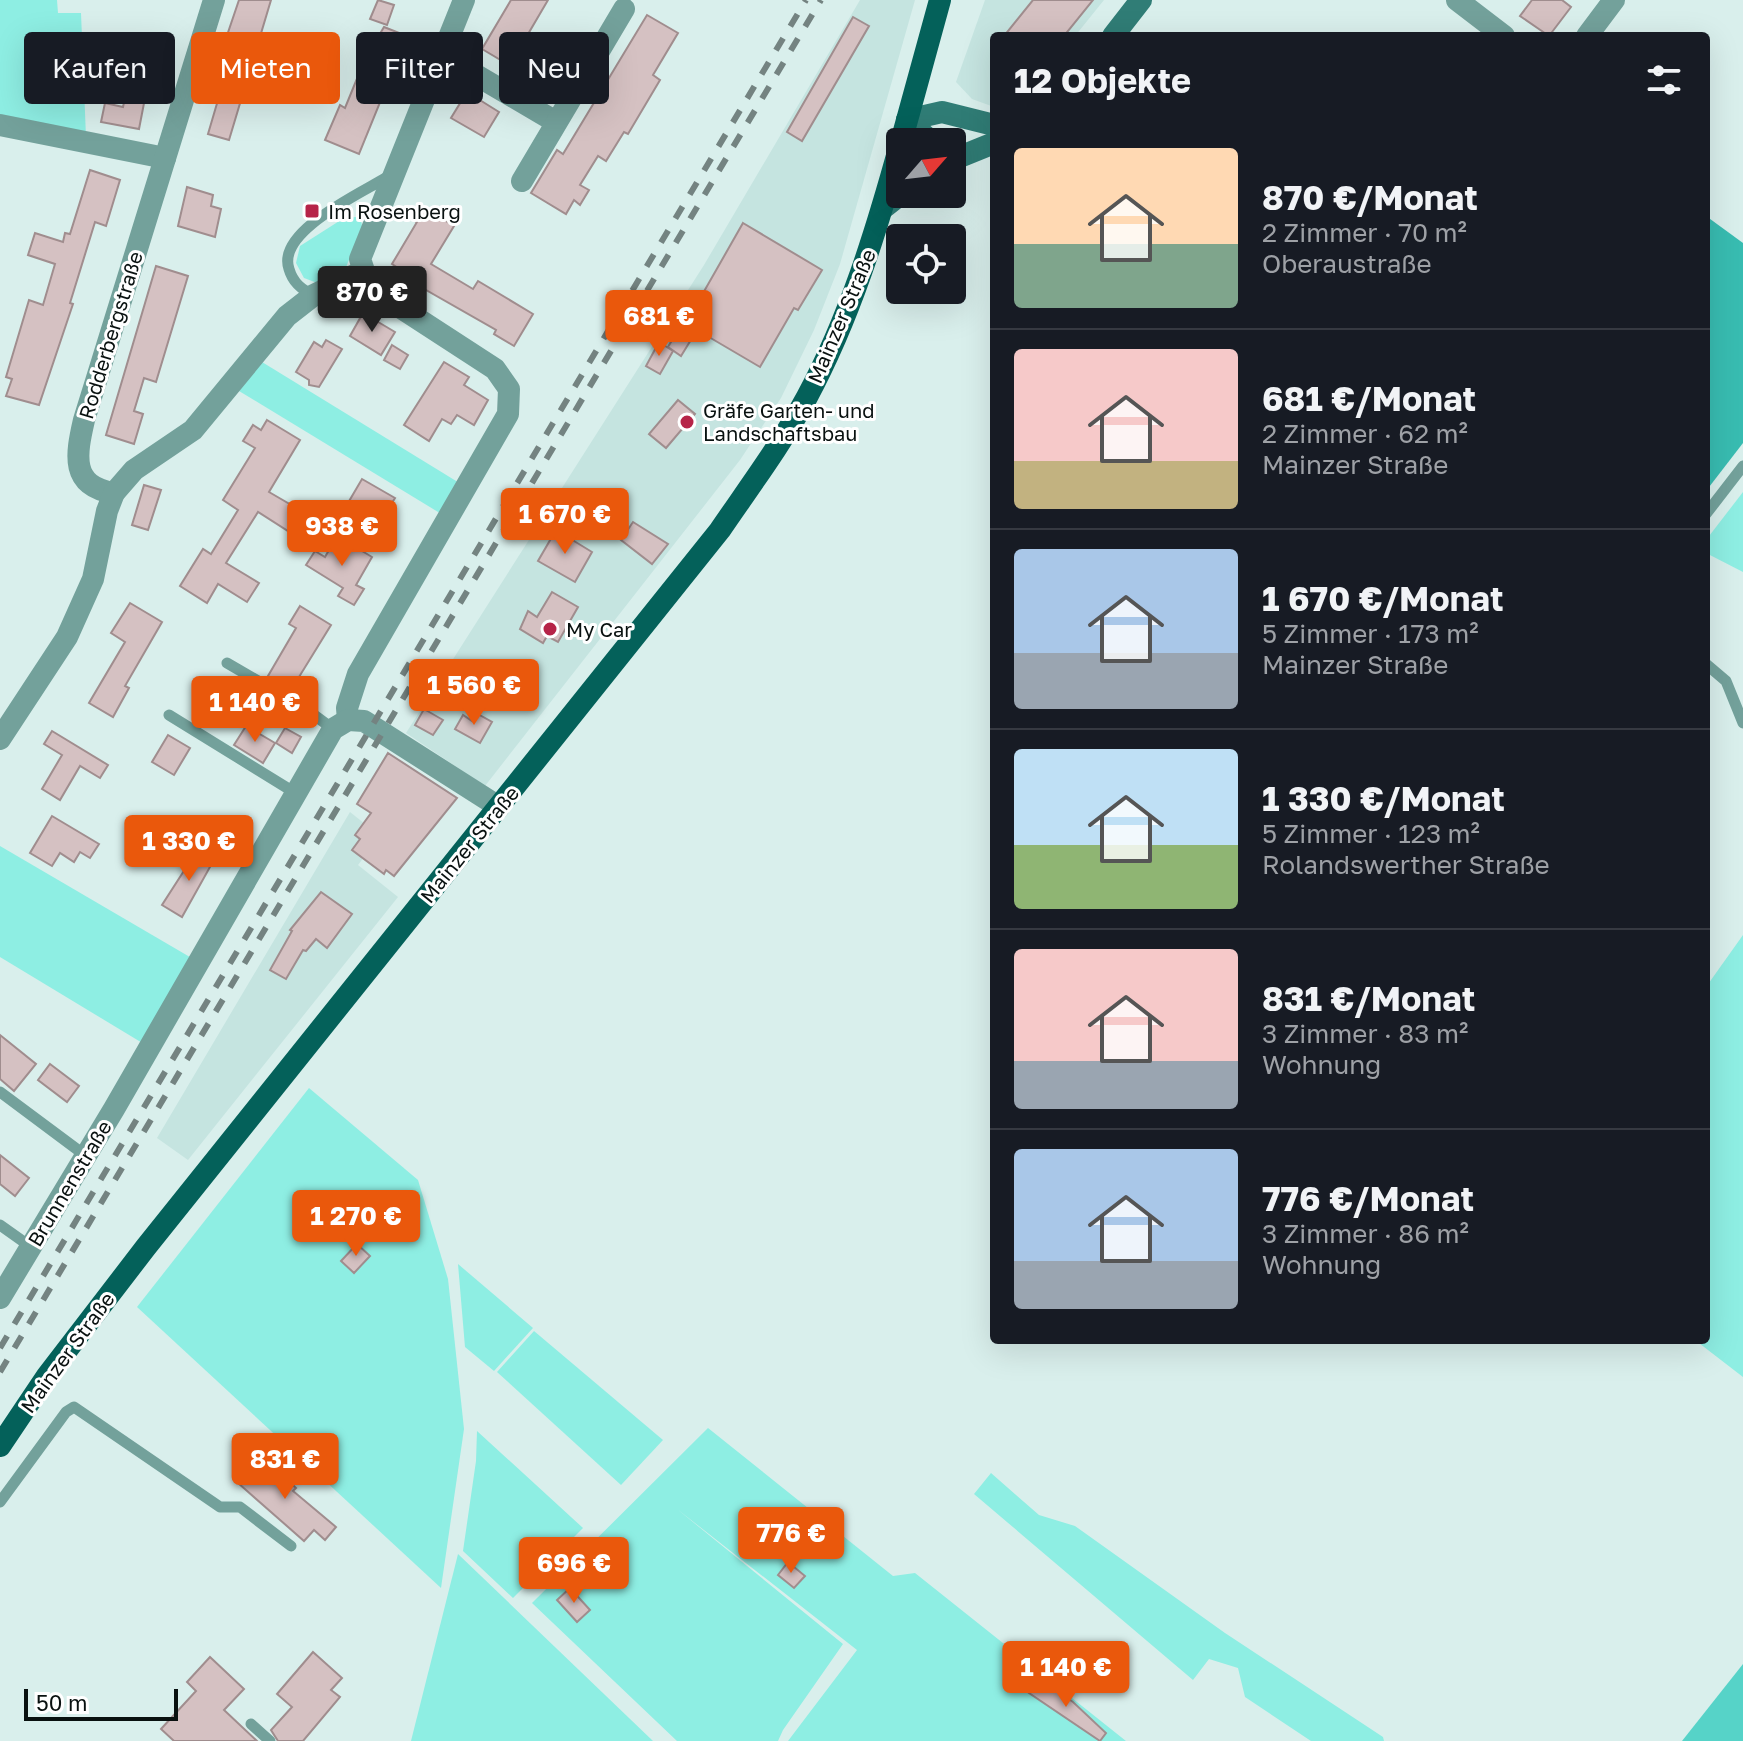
<!DOCTYPE html>
<html lang="de">
<meta charset="utf-8">
<style>
:root{--surface:#171b24;--page:#20242c;--text:#f1f3f6;--muted:#9ea1a6;--line:#363941;--accent:#ea580c}
body{margin:0;font-family:"Golos Text",sans-serif;background:var(--page);color:var(--text);height:100vh;display:flex;flex-direction:column;font-size:30px;white-space:nowrap}
*{box-sizing:border-box;margin:0}
p{font-size:26px;color:var(--muted)}
.icon{flex:none;width:44px;height:44px;fill:none;stroke:currentColor;stroke-width:2;stroke-linecap:round;stroke-linejoin:round}
.map{position:relative;flex:1;overflow:hidden}
.side{position:absolute;left:990px;top:32px;width:720px;height:1312px;display:flex;flex-direction:column;background:var(--surface);border-radius:8px;box-shadow:0 8px 32px #0002}
.side>*{flex:none}
.top-card{position:absolute;left:24px;top:32px;width:760px;height:72px;display:flex;gap:16px}
.needle{width:52px;rotate:62deg}
.controls{position:absolute;left:886px;top:128px;display:grid;gap:16px}
.controls a{display:grid;place-items:center;width:80px;height:80px;border-radius:8px;background:var(--surface);box-shadow:0 8px 32px #0002;font-size:40px}
.scale{position:absolute;left:24px;bottom:20px;width:154px;box-sizing:border-box;padding-left:8px;border:4px solid #091110;border-top:0;font-size:22px;line-height:28px;white-space:nowrap;color:#091110;-webkit-text-stroke:6px #fff;paint-order:stroke}
.price{position:absolute;translate:-50% -68px;padding:0 18px;border-radius:8px;background:var(--accent);color:#fff;font-size:26px;line-height:52px;filter:drop-shadow(0 2px 4px #0008)}
.price::after{content:'';position:absolute;left:50%;top:48px;width:24px;height:18px;margin-left:-12px;background:inherit;clip-path:polygon(0 0,100% 0,50% 100%)}
.price.active{background:#222;color:#fff}
ul{padding:0;list-style:none}
li{display:flex;align-items:center;gap:24px;height:200px;padding:0 24px}
li+li{border-top:2px solid var(--line)}
li span{display:grid;place-items:center;flex:none;width:224px;height:160px;border-radius:8px;color:#555}
li>.icon{margin-inline-start:auto}
span .icon{width:96px;height:96px;fill:#fffc;stroke-width:1}
li b{font-size:34px}
h2{display:flex;justify-content:space-between;align-items:center;height:96px;padding:0 24px;font-size:34px}
.pill{padding:0 28px;border-radius:8px;background:var(--surface);box-shadow:0 8px 32px #0002;font-size:28px;line-height:72px}
.pill.active{background:var(--accent);color:#fff}
.map>svg:first-child{display:block}
.built{fill:#c5e4e0}
.green{fill:#8eeee3}
.forest{fill:#38bcb1}
.water{fill:#56d3c8}
.building{fill:#d5c1c2;stroke:#a08d8e;stroke-width:2}
.lines{fill:none;stroke-linecap:round;stroke-linejoin:round}
.service{stroke:#73a19b;stroke-width:11}
.minor{stroke:#73a19b;stroke-width:22}
.secondary{stroke:#307d76;stroke-width:22}
.primary{stroke:#04615a;stroke-width:22}
.rail{stroke:#748381;stroke-width:6;stroke-dasharray:14 14;stroke-linecap:butt}
.poi-dot{fill:#b62448;stroke:#fff;stroke-width:3}
.labels{text-anchor:middle;dominant-baseline:central;stroke-width:6;stroke-linejoin:round;paint-order:stroke}
.poi-label{font-size:20px;fill:#091110;stroke:#fff;text-anchor:start}
.street-label{font-size:20px;fill:#091110;stroke:#fff}
</style>
<div class="map">
<svg width="1743" height="1741" viewBox="0 0 1743 1741">
<rect width="100%" height="100%" fill="#d9efec"/>
<g class="built">
<path d="M 860,0 L 915,0 L 840,264 L 814,330 L 781,398 L 740,460 L 485,786 L 406,733 L 704,265 Z"/>
<path d="M 985,0 L 1104,0 L 1075,36 L 994,36 L 994,107 L 972,99 L 956,82 Z"/>
<path d="M 350,812 L 380,836 L 358,865 L 398,897 L 188,1160 L 157,1138 Z"/>
</g>
<g class="green">
<path d="M 0,0 L 57,0 L 58,13 L 81,13 L 86,137 L 0,119 Z"/>
<path d="M 356,217 L 361,220 L 362,226 L 345,270 L 320,284 L 304,278 L 296,263 L 300,246 L 344,218 Z"/>
<path d="M 262,362 L 461,484 L 443,515 L 239,391 Z"/>
<path d="M 1743,492 L 1743,572 L 1706,553 L 1706,540 Z"/>
<path d="M 0,846 L 195,960 L 144,1044 L 0,957 Z"/>
<path d="M 1743,935 L 1743,1377 L 1695,1340 L 1706,1340 L 1706,987 Z"/>
<path d="M 309,1088 L 418,1180 L 448,1279 L 464,1429 L 441,1588 L 137,1307 Z"/>
<path d="M 458,1264 L 533,1328 L 494,1371 L 465,1347 Z"/>
<path d="M 534,1331 L 663,1440 L 621,1485 L 497,1372 Z"/>
<path d="M 708,1428 L 893,1576 L 915,1573 L 1126,1741 L 788,1741 L 857,1650 L 677,1509 L 843,1644 L 783,1730 L 778,1741 L 677,1741 L 532,1603 Z"/>
<path d="M 477,1431 L 583,1528 L 513,1598 L 463,1551 L 476,1461 Z"/>
<path d="M 991,1473 L 1039,1515 L 1075,1526 L 1225,1633 L 1383,1737 L 1384,1741 L 1311,1741 L 1245,1697 L 1238,1668 L 1209,1659 L 1193,1680 L 974,1494 Z"/>
<path d="M 458,1554 L 653,1741 L 411,1741 Z"/>
</g>
<path class="forest" d="M 1706,216 L 1743,243 L 1743,443 L 1706,491 Z"/>
<path class="water" d="M 1743,1664 L 1743,1741 L 1682,1741 Z"/>
<g class="building">
<path d="M 239,0 L 271,0 L 229,140 L 208,134 L 223,83 L 218,82 L 220,72 L 215,71 Z"/>
<path d="M 378,0 L 394,5 L 387,25 L 370,19 Z"/>
<path d="M 511,0 L 548,0 L 524,41 L 534,47 L 519,71 L 482,49 Z"/>
<path d="M 1033,0 L 1093,0 L 1064,36 L 1004,36 Z"/>
<path d="M 1532,0 L 1562,0 L 1571,7 L 1549,36 L 1520,16 Z"/>
<path d="M 647,15 L 678,33 L 653,75 L 660,80 L 628,134 L 624,132 L 606,161 L 598,156 L 580,185 L 589,190 L 580,205 L 574,200 L 566,214 L 531,193 L 557,150 L 563,154 Z"/>
<path d="M 853,17 L 869,26 L 802,141 L 787,132 Z"/>
<path d="M 384,27 L 407,36 L 359,154 L 325,140 L 340,105 L 345,108 L 365,59 Z"/>
<path d="M 467,92 L 499,112 L 484,137 L 451,118 Z"/>
<path d="M 126,94 L 145,98 L 139,129 L 101,122 L 105,103 L 123,107 Z"/>
<path d="M 90,170 L 120,180 L 106,226 L 95,222 L 70,303 L 73,304 L 39,405 L 6,396 L 12,379 L 6,377 L 29,300 L 43,305 L 55,264 L 28,255 L 35,233 L 63,242 L 65,233 L 70,234 Z"/>
<path d="M 187,187 L 213,195 L 211,206 L 221,209 L 215,237 L 178,226 Z"/>
<path d="M 421,206 L 454,226 L 431,264 L 473,289 L 478,281 L 533,314 L 514,346 L 494,334 L 496,330 L 398,274 L 401,270 L 392,264 L 417,222 L 413,220 Z"/>
<path d="M 743,223 L 822,270 L 798,310 L 794,308 L 760,367 L 697,330 L 681,356 L 668,347 L 683,322 L 686,323 Z"/>
<path d="M 156,266 L 188,276 L 156,382 L 144,378 L 134,411 L 143,414 L 134,444 L 106,435 Z"/>
<path d="M 363,313 L 395,332 L 381,355 L 350,336 Z"/>
<path d="M 326,340 L 342,349 L 319,387 L 309,385 L 309,380 L 296,372 L 314,342 L 322,347 Z"/>
<path d="M 659,342 L 673,351 L 660,374 L 646,366 Z"/>
<path d="M 392,345 L 408,355 L 400,369 L 384,360 Z"/>
<path d="M 444,362 L 469,377 L 464,385 L 488,400 L 474,425 L 457,415 L 451,424 L 442,419 L 429,441 L 404,425 Z"/>
<path d="M 678,400 L 695,414 L 666,448 L 649,434 Z"/>
<path d="M 267,420 L 300,440 L 269,492 L 300,510 L 288,531 L 258,512 L 226,563 L 259,583 L 247,602 L 218,584 L 207,603 L 180,586 L 203,549 L 211,554 L 238,510 L 223,500 L 255,448 L 243,441 L 253,425 L 261,430 Z"/>
<path d="M 362,479 L 395,498 L 380,522 L 348,503 Z"/>
<path d="M 144,485 L 161,490 L 148,530 L 132,525 Z"/>
<path d="M 633,522 L 668,544 L 652,564 L 621,540 Z"/>
<path d="M 556,530 L 592,552 L 575,582 L 538,561 Z"/>
<path d="M 337,536 L 372,557 L 356,585 L 364,589 L 354,605 L 338,596 L 343,588 L 306,565 L 315,551 L 325,557 Z"/>
<path d="M 552,592 L 578,607 L 558,642 L 547,636 L 543,643 L 520,629 L 528,611 L 537,617 Z"/>
<path d="M 130,603 L 162,622 L 125,686 L 129,688 L 113,717 L 89,703 L 125,642 L 111,633 Z"/>
<path d="M 300,606 L 331,625 L 291,690 L 268,676 L 296,628 L 289,624 Z"/>
<path d="M 424,709 L 443,720 L 433,735 L 415,725 Z"/>
<path d="M 476,713 L 492,722 L 480,743 L 455,729 L 463,715 L 472,721 Z"/>
<path d="M 246,726 L 275,743 L 263,763 L 234,745 Z"/>
<path d="M 285,728 L 301,737 L 292,753 L 276,743 Z"/>
<path d="M 52,731 L 108,765 L 100,778 L 80,766 L 60,800 L 42,789 L 62,755 L 44,744 Z"/>
<path d="M 168,735 L 190,748 L 174,775 L 152,762 Z"/>
<path d="M 388,753 L 457,798 L 394,876 L 386,870 L 384,874 L 352,850 L 360,839 L 355,835 L 371,813 L 357,804 Z"/>
<path d="M 52,816 L 99,844 L 90,858 L 80,852 L 74,862 L 60,853 L 52,866 L 30,853 Z"/>
<path d="M 198,849 L 215,858 L 182,917 L 162,905 Z"/>
<path d="M 321,892 L 352,914 L 327,948 L 316,939 L 306,951 L 303,950 L 286,979 L 270,970 L 292,931 L 290,930 Z"/>
<path d="M 0,1035 L 36,1064 L 14,1091 L 0,1079 Z"/>
<path d="M 50,1064 L 79,1086 L 67,1102 L 38,1080 Z"/>
<path d="M 0,1155 L 29,1178 L 15,1196 L 0,1184 Z"/>
<path d="M 357,1244 L 370,1256 L 354,1273 L 341,1261 Z"/>
<path d="M 263,1457 L 296,1488 L 293,1491 L 336,1527 L 325,1540 L 314,1530 L 304,1541 L 238,1483 Z"/>
<path d="M 788,1562 L 805,1576 L 794,1588 L 778,1575 Z"/>
<path d="M 570,1588 L 590,1610 L 577,1622 L 557,1600 Z"/>
<path d="M 313,1652 L 342,1678 L 331,1690 L 340,1697 L 303,1741 L 278,1741 L 271,1730 L 292,1707 L 277,1694 Z"/>
<path d="M 210,1657 L 244,1689 L 224,1710 L 257,1741 L 174,1741 L 161,1729 L 196,1691 L 187,1682 Z"/>
<path d="M 1040,1679 L 1073,1702 L 1106,1733 L 1100,1741 L 1029,1693 Z"/>
</g>
<g class="lines">
<g class="service">
<path d="M 314,295 C 302,290 293,283 289,269 C 276,231 362,193 389,176"/>
<path d="M 1706,514 L 1743,466"/>
<path d="M 227,663 L 306,709 L 333,729"/>
<path d="M 1706,664 L 1726,681 L 1743,723"/>
<path d="M 169,715 L 297,794"/>
<path d="M 0,1092 L 86,1156"/>
<path d="M 0,1225 L 31,1247"/>
<path d="M 0,1502 L 66,1412 L 74,1407 L 220,1507 L 240,1507 L 291,1546"/>
<path d="M 251,1724 L 270,1741"/>
</g>
<g class="minor">
<path d="M 1457,0 L 1504,36"/>
<path d="M 1587,36 L 1614,0"/>
<path d="M 442,55 L 556,122"/>
<path d="M 0,125 L 165,158"/>
<path d="M 522,181 L 624,9"/>
<path d="M 114,493 C 70,486 76,455 84,420 L 214,0"/>
<path d="M 348,720 L 347,708 L 358,674 L 508,414 L 509,389 L 495,369 L 375,291 L 368,283 L 360,259 L 464,0"/>
<path d="M 0,739 L 67,637 L 93,579 L 107,511 L 114,493 L 134,470 L 193,430 L 287,316 L 314,295 L 363,271"/>
<path d="M 0,1298 L 114,1109 L 333,729 L 348,720 L 364,721 L 499,807"/>
</g>
<g class="secondary">
<path d="M 1113,36 L 1141,0"/>
<path d="M 907,120 L 942,112 L 994,125"/>
<path d="M 907,120 L 932,142"/>
<path d="M 952,160 L 994,143"/>
<path d="M 882,209 L 901,194"/>
</g>
<g class="primary">
<path d="M 901,142 L 940,0"/>
<path d="M 0,1446 L 47,1376 L 146,1247 L 720,530 C 750,486 782,443 807,397 C 850,317 876,232 900,145"/>
</g>
<g class="rail">
<path d="M 0,1348 L 806,0"/>
<path d="M 0,1372 L 821,0"/>
</g>
</g>
<g class="poi-dot">
<rect x="304" y="203" width="16" height="16" rx="4"/>
<circle cx="687" cy="422" r="8"/>
<circle cx="550" cy="629" r="8"/>
</g>
<g class="labels">
<g class="poi-label">
<text x="328" y="211">Im Rosenberg</text>
<text x="703" y="410">Gräfe Garten- und<tspan x="703" dy="23">Landschaftsbau</tspan></text>
<text x="566" y="629">My Car</text>
</g>
<g class="street-label">
<text transform="translate(841 316) rotate(-67)">Mainzer Straße</text>
<text transform="translate(110 335) rotate(-73)">Rodderbergstraße</text>
<text transform="translate(469 844) rotate(-51)">Mainzer Straße</text>
<text transform="translate(69 1183) rotate(-59)">Brunnenstraße</text>
<text transform="translate(67 1352) rotate(-54)">Mainzer Straße</text>
</g>
</g>
</svg>
<div class="controls">
<a><svg class="needle" viewBox="-14 -14 28 28"><path d="M0-13l5 13h-10z" fill="#e53935"/><path d="M0 13l5-13h-10z" fill="#9ea1a6"/></svg></a>
<a><svg class="icon" aria-label="locate" viewBox="0 0 24 24"><circle cx="12" cy="12" r="6"/><path d="M12 2v4M12 18v4M2 12h4M18 12h4"/></svg></a>
</div>
<div class="scale">50 m</div>
<b class="price active" style="left:372px;top:334px">870 €</b>
<b class="price" style="left:659px;top:358px">681 €</b>
<b class="price" style="left:565px;top:556px">1 670 €</b>
<b class="price" style="left:342px;top:568px">938 €</b>
<b class="price" style="left:474px;top:727px">1 560 €</b>
<b class="price" style="left:255px;top:744px">1 140 €</b>
<b class="price" style="left:189px;top:883px">1 330 €</b>
<b class="price" style="left:356px;top:1258px">1 270 €</b>
<b class="price" style="left:285px;top:1501px">831 €</b>
<b class="price" style="left:791px;top:1575px">776 €</b>
<b class="price" style="left:574px;top:1605px">696 €</b>
<b class="price" style="left:1066px;top:1709px">1 140 €</b>
<div class="top-card">
<a class="pill">Kaufen</a>
<a class="pill active">Mieten</a>
<a class="pill">Filter</a>
<a class="pill">Neu</a>
</div>
<section class="side">
<h2>12 Objekte<svg class="icon" aria-label="filters" viewBox="0 0 24 24"><path d="M4 7h16M4 17h16"/><circle cx="9" cy="7" r="2"/><circle cx="15" cy="17" r="2"/></svg></h2>
<ul>
<li><span style="background:linear-gradient(#ffd9b3 60%,#7fa58c 0)"><svg class="icon" aria-label="home" viewBox="0 0 24 24"><path d="M3 11l9-7 9 7M6 9v11h12V9"/></svg></span><div><b>870 €/Monat</b><p>2 Zimmer · 70 m²</p><p>Oberaustraße</p></div></li>
<li><span style="background:linear-gradient(#f6c9c9 70%,#c2b280 0)"><svg class="icon" aria-label="home" viewBox="0 0 24 24"><path d="M3 11l9-7 9 7M6 9v11h12V9"/></svg></span><div><b>681 €/Monat</b><p>2 Zimmer · 62 m²</p><p>Mainzer Straße</p></div></li>
<li><span style="background:linear-gradient(#a9c7e8 65%,#9aa5b1 0)"><svg class="icon" aria-label="home" viewBox="0 0 24 24"><path d="M3 11l9-7 9 7M6 9v11h12V9"/></svg></span><div><b>1 670 €/Monat</b><p>5 Zimmer · 173 m²</p><p>Mainzer Straße</p></div></li>
<li><span style="background:linear-gradient(#bfe0f5 60%,#8fb573 0)"><svg class="icon" aria-label="home" viewBox="0 0 24 24"><path d="M3 11l9-7 9 7M6 9v11h12V9"/></svg></span><div><b>1 330 €/Monat</b><p>5 Zimmer · 123 m²</p><p>Rolandswerther Straße</p></div></li>
<li><span style="background:linear-gradient(#f6c9c9 70%,#9aa5b1 0)"><svg class="icon" aria-label="home" viewBox="0 0 24 24"><path d="M3 11l9-7 9 7M6 9v11h12V9"/></svg></span><div><b>831 €/Monat</b><p>3 Zimmer · 83 m²</p><p>Wohnung</p></div></li>
<li><span style="background:linear-gradient(#a9c7e8 70%,#9aa5b1 0)"><svg class="icon" aria-label="home" viewBox="0 0 24 24"><path d="M3 11l9-7 9 7M6 9v11h12V9"/></svg></span><div><b>776 €/Monat</b><p>3 Zimmer · 86 m²</p><p>Wohnung</p></div></li>
</ul>
</section>
</div>
